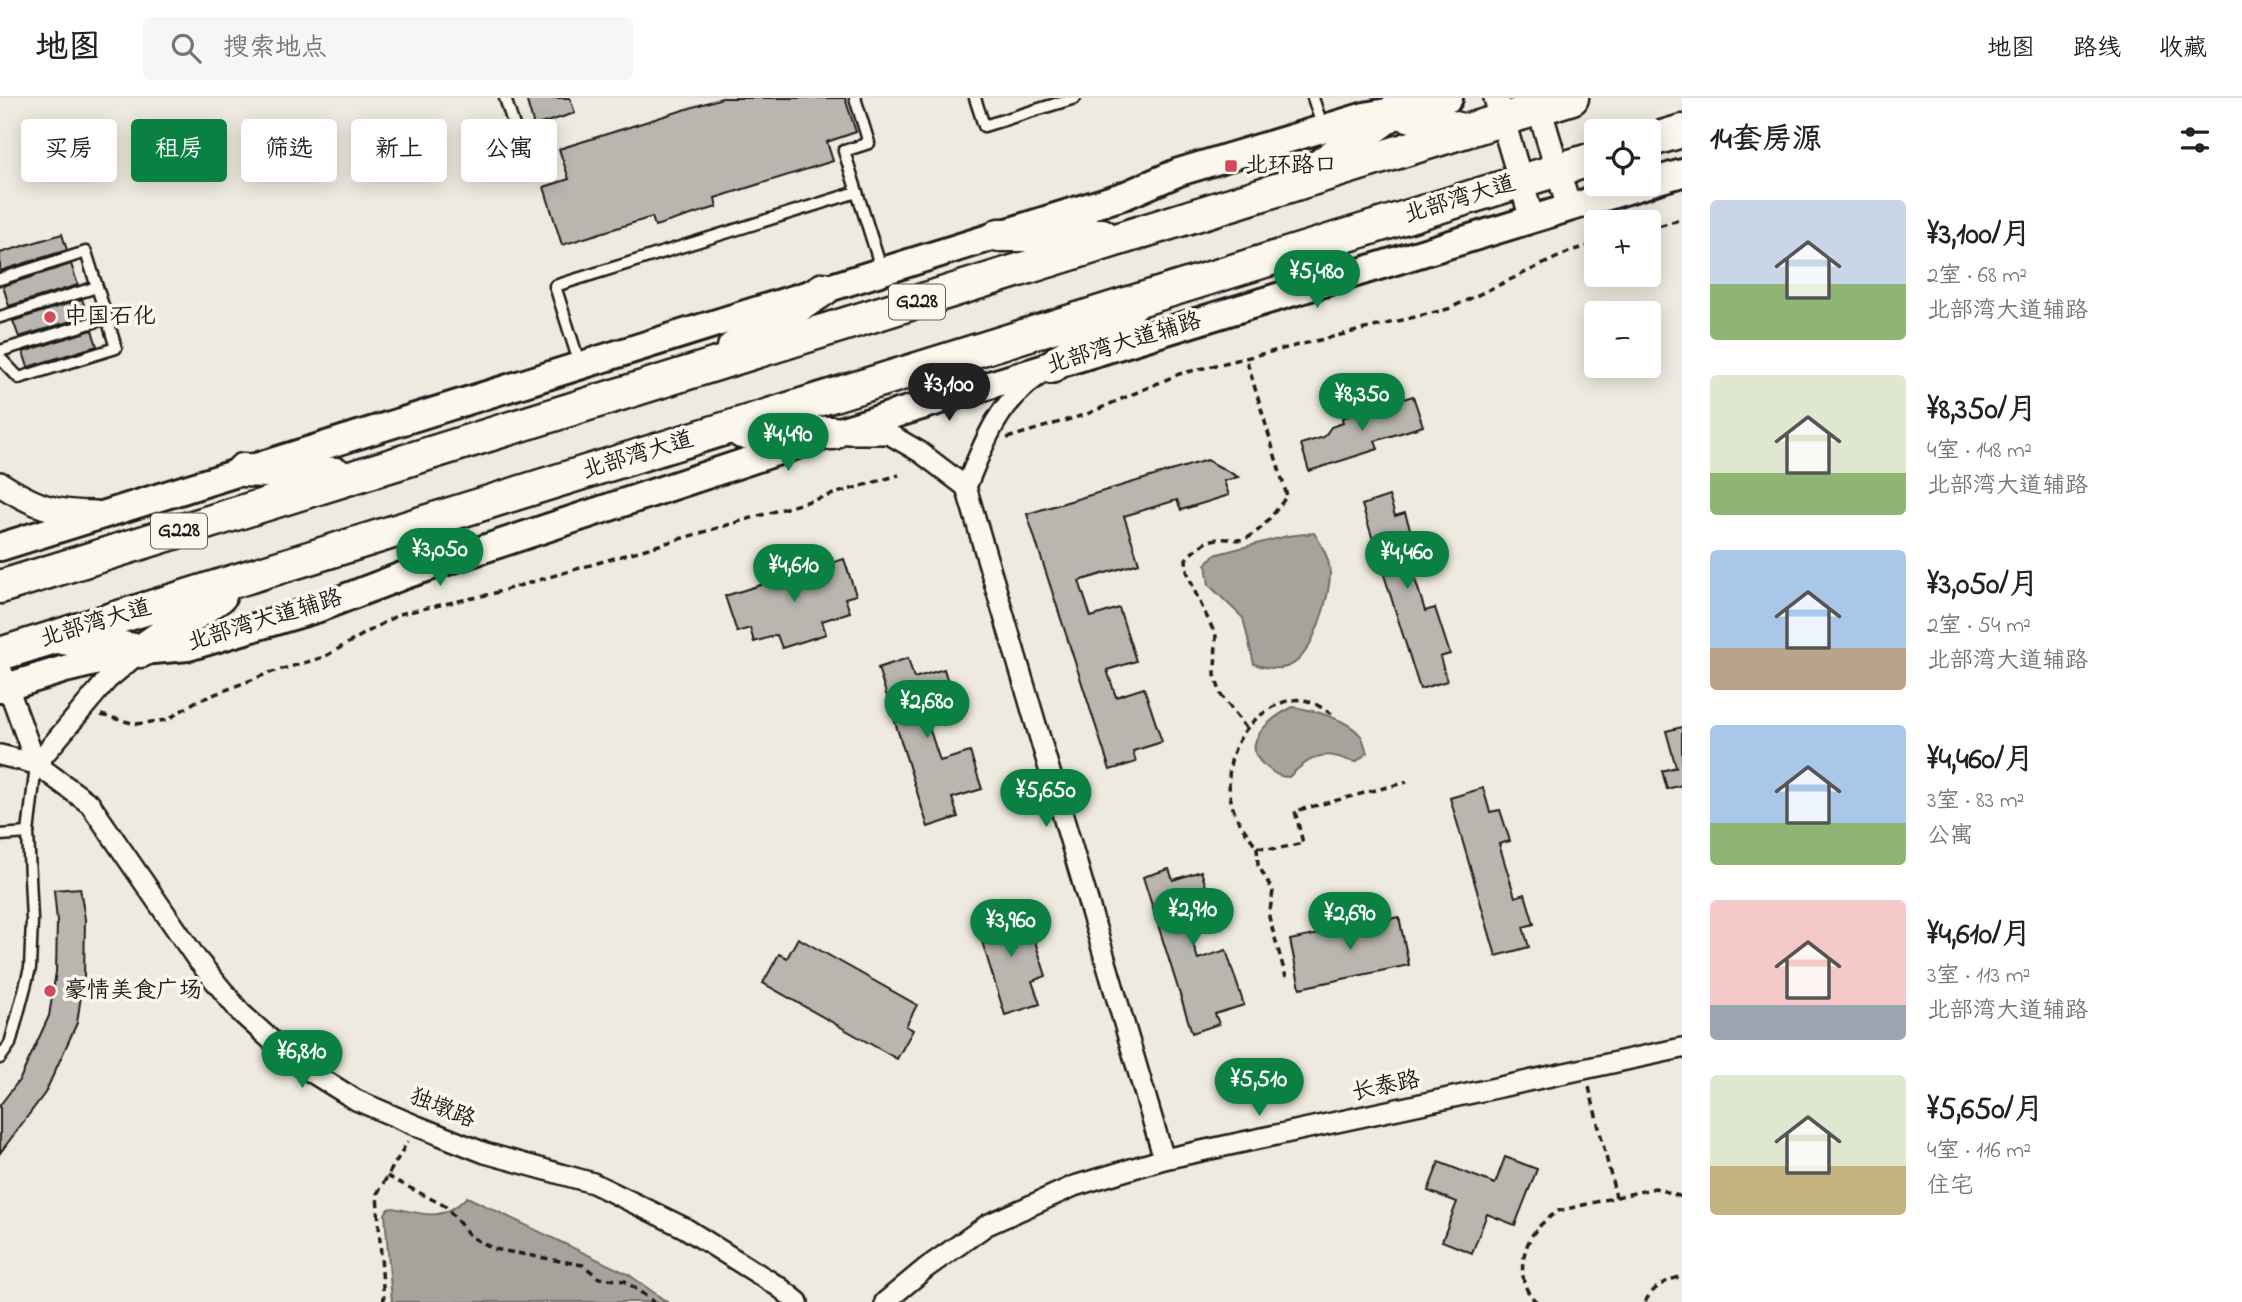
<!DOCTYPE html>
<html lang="zh">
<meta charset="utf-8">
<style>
:root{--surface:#fff;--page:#f6f6f6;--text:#222;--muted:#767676;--line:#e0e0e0;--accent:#0b8043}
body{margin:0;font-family:"Indie Flower","LXGW WenKai TC",sans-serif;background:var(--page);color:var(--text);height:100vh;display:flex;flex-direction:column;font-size:26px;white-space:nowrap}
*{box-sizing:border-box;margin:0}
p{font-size:23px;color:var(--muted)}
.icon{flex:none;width:38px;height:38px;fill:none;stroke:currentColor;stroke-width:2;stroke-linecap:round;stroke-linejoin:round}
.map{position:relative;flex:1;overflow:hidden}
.panel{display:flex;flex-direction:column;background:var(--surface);width:560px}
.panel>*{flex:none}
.guide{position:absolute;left:21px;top:21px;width:665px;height:63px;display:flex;gap:14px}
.controls{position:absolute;left:1584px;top:21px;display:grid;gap:14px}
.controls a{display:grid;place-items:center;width:77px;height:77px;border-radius:7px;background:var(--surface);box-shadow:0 4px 18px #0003;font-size:35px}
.price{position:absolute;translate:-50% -60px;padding:0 16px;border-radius:24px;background:var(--accent);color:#fff;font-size:23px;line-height:46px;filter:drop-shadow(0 2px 4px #0008)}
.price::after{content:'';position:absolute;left:50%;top:42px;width:21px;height:16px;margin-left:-10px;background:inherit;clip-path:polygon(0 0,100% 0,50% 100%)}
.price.selected{background:#222;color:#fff}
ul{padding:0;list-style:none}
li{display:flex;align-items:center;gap:21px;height:175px;padding:0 28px}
li span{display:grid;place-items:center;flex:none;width:196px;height:140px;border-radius:7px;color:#555}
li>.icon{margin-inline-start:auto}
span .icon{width:84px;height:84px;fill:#fffc;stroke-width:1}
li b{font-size:30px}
h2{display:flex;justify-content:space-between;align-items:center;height:84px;padding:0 28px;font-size:30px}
.tag{padding:0 24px;border-radius:7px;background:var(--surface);box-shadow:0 4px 18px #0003;font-size:24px;line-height:63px}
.tag.selected{background:var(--accent);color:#fff}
header{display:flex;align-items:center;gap:42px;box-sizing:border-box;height:98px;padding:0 35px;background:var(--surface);border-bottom:2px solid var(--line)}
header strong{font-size:33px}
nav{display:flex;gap:38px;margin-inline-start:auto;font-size:24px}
.search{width:490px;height:63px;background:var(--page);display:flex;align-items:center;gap:18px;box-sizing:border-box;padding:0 24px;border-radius:7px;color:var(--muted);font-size:26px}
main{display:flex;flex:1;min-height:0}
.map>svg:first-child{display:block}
.water{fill:#a6a39d;stroke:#6f6d69;stroke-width:2}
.building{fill:#b9b6af;stroke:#1c1c1c;stroke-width:2}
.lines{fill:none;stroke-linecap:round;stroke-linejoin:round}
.service-casing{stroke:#1c1c1c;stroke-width:15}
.minor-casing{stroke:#1c1c1c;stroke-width:24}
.tertiary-casing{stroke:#1c1c1c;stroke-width:28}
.secondary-casing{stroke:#1c1c1c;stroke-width:32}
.trunk-casing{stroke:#1c1c1c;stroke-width:37}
.path{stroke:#1c1c1c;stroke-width:3.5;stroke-dasharray:7 5;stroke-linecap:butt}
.service{stroke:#fbf7ec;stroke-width:10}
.minor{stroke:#fbf7ec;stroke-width:19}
.tertiary{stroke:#fbf7ec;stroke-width:23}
.secondary{stroke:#fbf7ec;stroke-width:26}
.trunk{stroke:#fbf7ec;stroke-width:32}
.poi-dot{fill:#d1495b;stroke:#fbf7ec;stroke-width:2.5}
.labels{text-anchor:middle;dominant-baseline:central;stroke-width:7;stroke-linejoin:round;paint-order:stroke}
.shield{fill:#fbf7ec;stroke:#5f5e5a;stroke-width:2}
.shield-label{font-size:21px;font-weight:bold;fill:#1c1c1c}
.poi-label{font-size:23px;fill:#1c1c1c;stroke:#fbf7ec;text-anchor:start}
.street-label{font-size:23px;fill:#1c1c1c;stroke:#fbf7ec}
</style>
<header>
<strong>地图</strong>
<div class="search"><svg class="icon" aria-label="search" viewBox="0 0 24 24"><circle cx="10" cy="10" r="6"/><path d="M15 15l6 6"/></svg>搜索地点</div>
<nav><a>地图</a><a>路线</a><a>收藏</a></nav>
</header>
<main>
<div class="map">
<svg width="1682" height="1204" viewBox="0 0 1682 1204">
<rect width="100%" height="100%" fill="#eeeadf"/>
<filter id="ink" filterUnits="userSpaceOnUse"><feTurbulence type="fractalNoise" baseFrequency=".0143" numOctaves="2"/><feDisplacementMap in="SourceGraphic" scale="14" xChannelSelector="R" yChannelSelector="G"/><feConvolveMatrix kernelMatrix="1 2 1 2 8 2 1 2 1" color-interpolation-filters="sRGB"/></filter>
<g filter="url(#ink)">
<g class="water">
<path d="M 1314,435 C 1322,447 1330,461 1330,475 C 1330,498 1313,557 1291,567 C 1280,573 1266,570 1254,566 L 1243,520 L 1209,487 L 1206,466 L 1214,457 L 1287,438 Z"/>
<path d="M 1293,609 C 1313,612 1348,621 1361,638 C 1364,642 1365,650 1367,655 L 1356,664 C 1347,663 1342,659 1334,658 C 1316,654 1300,668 1289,679 C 1277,679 1273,674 1264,667 C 1238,645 1272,619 1293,609 Z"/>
<path d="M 467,1099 L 628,1176 L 667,1204 L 392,1204 L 385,1116 L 388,1111 L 393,1110 C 426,1116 441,1125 467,1099 Z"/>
</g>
<g class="building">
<path d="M 526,0 L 570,0 L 575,15 L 534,28 Z"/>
<path d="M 722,0 L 845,0 L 856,34 L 827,44 L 833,63 L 715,100 L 717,109 L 655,128 L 652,119 L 562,147 L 544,89 L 569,81 L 559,51 Z"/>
<path d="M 62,136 L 67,152 L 0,173 L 0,155 Z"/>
<path d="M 71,166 L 78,187 L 9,208 L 3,188 Z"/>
<path d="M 82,201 L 88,218 L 19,239 L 13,223 Z"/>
<path d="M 92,232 L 97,248 L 28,269 L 23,254 Z"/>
<path d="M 1413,298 L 1423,328 L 1375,343 L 1378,351 L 1309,373 L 1301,346 L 1324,339 L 1331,329 L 1343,325 L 1342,320 Z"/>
<path d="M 1207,362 L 1238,379 L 1224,383 L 1229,397 L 1181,412 L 1177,402 L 1124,418 L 1139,465 L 1079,483 L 1091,519 L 1119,510 L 1136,563 L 1107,572 L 1116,599 L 1144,590 L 1162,644 L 1133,653 L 1136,664 L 1110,672 L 1027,416 Z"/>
<path d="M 1389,398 L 1395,418 L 1405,415 L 1421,465 L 1411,468 L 1425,513 L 1435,510 L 1450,556 L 1440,559 L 1447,583 L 1420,591 L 1362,407 Z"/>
<path d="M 844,461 L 856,497 L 845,500 L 850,514 L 822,523 L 826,536 L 782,550 L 777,537 L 754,544 L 750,530 L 737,534 L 725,498 Z"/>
<path d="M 908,560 L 914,580 L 944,571 L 955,608 L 925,617 L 940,663 L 970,654 L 982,691 L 952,700 L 958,719 L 928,729 L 878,570 Z"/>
<path d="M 1682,629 L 1682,687 L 1667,691 L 1662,673 L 1676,669 L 1666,633 Z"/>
<path d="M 1483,690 L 1490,714 L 1500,712 L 1510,743 L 1499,746 L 1515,799 L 1525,796 L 1534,826 L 1523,829 L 1529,849 L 1496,858 L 1450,700 Z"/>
<path d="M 1169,771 L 1173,782 L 1201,773 L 1218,825 L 1189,834 L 1198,861 L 1226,852 L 1244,907 L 1215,916 L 1219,926 L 1192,935 L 1143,779 Z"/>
<path d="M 80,790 L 85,821 L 84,878 L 77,925 L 45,995 L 0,1055 L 0,1007 L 20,981 L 49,918 L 56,874 L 57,823 L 54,792 Z"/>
<path d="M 1009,807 L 1017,835 L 1031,831 L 1046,878 L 1032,883 L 1040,906 L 1005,917 L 974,818 Z"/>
<path d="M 1399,819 L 1409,867 L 1300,890 L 1290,842 Z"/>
<path d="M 798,840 L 917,907 L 906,928 L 913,932 L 897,961 L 763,885 L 779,856 L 787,860 Z"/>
<path d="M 1505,1059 L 1537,1071 L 1515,1127 L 1487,1116 L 1472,1155 L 1442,1143 L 1457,1104 L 1428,1093 L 1439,1064 L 1495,1086 Z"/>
</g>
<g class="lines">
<g class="service-casing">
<g id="service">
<path d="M 505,0 L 516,34"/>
<path d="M 855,0 L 869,45 L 844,53 L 882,173"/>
<path d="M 975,0 L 984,28 L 1075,0"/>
<path d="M 1313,0 L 1323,30"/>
<path d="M 0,181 L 86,154 L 97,189 L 0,219"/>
<path d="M 0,253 L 107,220 L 97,189"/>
<path d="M 0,260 L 19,280 L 116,250 L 107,220"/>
<path d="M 580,267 L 555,188 L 857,94"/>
<path d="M 0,737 L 28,735"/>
<path d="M 0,960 L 10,946 L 30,870 L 32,822 L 28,735 L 36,667"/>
</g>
</g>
<g class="minor-casing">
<g id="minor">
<path d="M 848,336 L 889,336 L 920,354 L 966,389 L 1164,1061"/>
<path d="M 966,389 C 984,345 997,306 1038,278"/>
<path d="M 0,567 L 36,666 L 90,706 L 196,860 L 241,915 L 298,966 L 356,1002 L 417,1028 L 485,1055 L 593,1085 L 685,1130 L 779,1189 L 798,1204"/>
<path d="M 0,657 L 36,666 L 107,582 L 138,556"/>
<path d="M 885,1204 L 926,1170 L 987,1127 L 1074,1088 L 1164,1061 L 1682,950"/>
</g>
</g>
<g class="tertiary-casing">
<g id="tertiary">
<path d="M 1496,0 L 1532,121"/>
<path d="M 1536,0 L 1569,110"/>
<path d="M 0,386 C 35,408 53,415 95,415"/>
</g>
</g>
<g class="secondary-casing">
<g id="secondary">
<path d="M 1648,85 L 1682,75"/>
<path d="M 0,449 L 1126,97 L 1179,74 L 1365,18 L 1430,6 L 1449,0"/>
<path d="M 0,591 L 65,571 L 141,553 L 188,549 L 316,511 L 402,478 L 833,335 L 1647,86"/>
</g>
</g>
<g class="trunk-casing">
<g id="trunk">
<path d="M 1648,43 L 1682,33"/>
<path d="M 1317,70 L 1395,13 L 1465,33"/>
<path d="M 999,137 L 1102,137"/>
<path d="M 734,250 L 824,191"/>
<path d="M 1051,269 L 1127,215"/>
<path d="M 742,334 L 833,335"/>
<path d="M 243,372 L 336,376"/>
<path d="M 0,489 L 1572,0"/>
<path d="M 63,540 L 141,553 L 220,498"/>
<path d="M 0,556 L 1596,60"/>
</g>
</g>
<g class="path">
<path d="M 1648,131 L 1682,121"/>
<path d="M 1007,340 L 1087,316 L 1179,276 L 1448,211 L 1573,152 L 1596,146"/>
<path d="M 1332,616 C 1324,612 1316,605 1308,603 C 1297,600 1286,602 1277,607 C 1237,627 1222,665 1232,707 C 1236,722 1248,737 1257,749 L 1276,751 L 1303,745 L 1295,713 L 1407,684"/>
<path d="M 101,617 L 136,626 L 167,622 L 195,604 L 269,575 L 324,559 L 399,516 L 491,496 L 899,377"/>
<path d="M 1246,630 L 1221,597 L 1215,577 L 1216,538 L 1196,496 L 1187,473 L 1186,461 C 1198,448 1209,439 1228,441 C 1234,441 1239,443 1245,441 C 1263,433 1275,413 1287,398 L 1246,260"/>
<path d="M 1257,749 L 1258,767 L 1273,793 L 1269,819 L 1286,879"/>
<path d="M 1589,989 L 1616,1099"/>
<path d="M 387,1078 L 445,1108 L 471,1139 L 494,1151 L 583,1167 L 599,1180 L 625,1183 L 654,1204"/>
<path d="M 384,1204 L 377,1096 L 408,1043"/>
<path d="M 1537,1204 C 1518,1189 1520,1161 1530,1141 C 1536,1129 1548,1120 1558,1113 L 1655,1090 L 1682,1099"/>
<path d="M 1645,1204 C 1654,1188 1665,1183 1682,1178"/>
</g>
<use href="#service" class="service"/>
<use href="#minor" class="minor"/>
<use href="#tertiary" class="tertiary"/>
<use href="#secondary" class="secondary"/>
<use href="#trunk" class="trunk"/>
</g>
</g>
<g class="poi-dot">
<rect x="1224" y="61" width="14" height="14" rx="3.5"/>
<circle cx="50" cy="219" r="7"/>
<circle cx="50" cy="893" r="7"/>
</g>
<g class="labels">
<g class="shield">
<rect x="889" y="186.5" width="56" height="35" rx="5"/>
<rect x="151" y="415.5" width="56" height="35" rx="5"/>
</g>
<g class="shield-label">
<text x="917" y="204">G228</text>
<text x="179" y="433">G228</text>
</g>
<g class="poi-label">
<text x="1245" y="68">北环路口</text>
<text x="64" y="219">中国石化</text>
<text x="64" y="893">豪情美食广场</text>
</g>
<g class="street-label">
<text transform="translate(1460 102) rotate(-17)">北部湾大道</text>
<text transform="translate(1124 246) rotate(-17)">北部湾大道辅路</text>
<text transform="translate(638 358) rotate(-17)">北部湾大道</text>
<text transform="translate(265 523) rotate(-17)">北部湾大道辅路</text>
<text transform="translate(96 526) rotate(-17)">北部湾大道</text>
<text transform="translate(1386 989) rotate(-12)">长泰路</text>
<text transform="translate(442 1011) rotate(22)">独墩路</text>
</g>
</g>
</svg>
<div class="controls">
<a><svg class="icon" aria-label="locate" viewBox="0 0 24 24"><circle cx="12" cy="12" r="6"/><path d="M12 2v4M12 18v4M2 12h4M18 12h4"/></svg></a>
<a>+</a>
<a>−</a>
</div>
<b class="price" style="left:1317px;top:212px">¥5,480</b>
<b class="price selected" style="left:949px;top:325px">¥3,100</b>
<b class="price" style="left:1362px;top:335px">¥8,350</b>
<b class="price" style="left:788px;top:375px">¥4,490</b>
<b class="price" style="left:440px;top:490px">¥3,050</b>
<b class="price" style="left:1407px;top:493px">¥4,460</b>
<b class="price" style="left:794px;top:506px">¥4,610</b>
<b class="price" style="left:927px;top:642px">¥2,680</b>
<b class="price" style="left:1046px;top:731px">¥5,650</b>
<b class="price" style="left:1193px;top:850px">¥2,910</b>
<b class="price" style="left:1350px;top:854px">¥2,690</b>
<b class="price" style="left:1011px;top:861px">¥3,960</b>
<b class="price" style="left:302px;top:992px">¥6,810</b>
<b class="price" style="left:1259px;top:1020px">¥5,510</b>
<div class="guide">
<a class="tag">买房</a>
<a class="tag selected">租房</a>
<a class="tag">筛选</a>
<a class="tag">新上</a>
<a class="tag">公寓</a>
</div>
</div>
<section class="panel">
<h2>14套房源<svg class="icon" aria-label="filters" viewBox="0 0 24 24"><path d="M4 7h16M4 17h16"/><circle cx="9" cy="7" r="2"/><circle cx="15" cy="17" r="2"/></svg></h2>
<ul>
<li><span style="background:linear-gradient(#c9d6e8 60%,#8fb573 0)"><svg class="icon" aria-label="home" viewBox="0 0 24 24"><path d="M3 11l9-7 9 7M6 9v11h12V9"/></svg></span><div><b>¥3,100/月</b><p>2室 · 68 m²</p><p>北部湾大道辅路</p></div></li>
<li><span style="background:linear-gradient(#dfe7d0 70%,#8fb573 0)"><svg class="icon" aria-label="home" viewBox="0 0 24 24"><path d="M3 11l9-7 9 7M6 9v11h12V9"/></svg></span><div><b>¥8,350/月</b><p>4室 · 148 m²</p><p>北部湾大道辅路</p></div></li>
<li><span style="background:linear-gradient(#a9c7e8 70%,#b9a48a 0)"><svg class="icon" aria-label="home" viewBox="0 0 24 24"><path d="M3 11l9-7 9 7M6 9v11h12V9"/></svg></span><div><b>¥3,050/月</b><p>2室 · 54 m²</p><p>北部湾大道辅路</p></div></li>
<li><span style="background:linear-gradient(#a9c7e8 70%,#8fb573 0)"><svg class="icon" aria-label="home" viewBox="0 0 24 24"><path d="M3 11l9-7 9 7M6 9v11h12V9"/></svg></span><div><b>¥4,460/月</b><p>3室 · 83 m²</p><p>公寓</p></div></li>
<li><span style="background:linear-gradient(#f6c9c9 75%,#9aa5b1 0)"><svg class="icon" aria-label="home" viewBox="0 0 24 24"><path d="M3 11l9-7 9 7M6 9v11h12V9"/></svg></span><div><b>¥4,610/月</b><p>3室 · 113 m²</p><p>北部湾大道辅路</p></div></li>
<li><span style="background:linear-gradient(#dfe7d0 65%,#c2b280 0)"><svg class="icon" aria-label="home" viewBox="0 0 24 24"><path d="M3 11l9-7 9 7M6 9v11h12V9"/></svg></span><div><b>¥5,650/月</b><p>4室 · 116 m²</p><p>住宅</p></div></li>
</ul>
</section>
</main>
